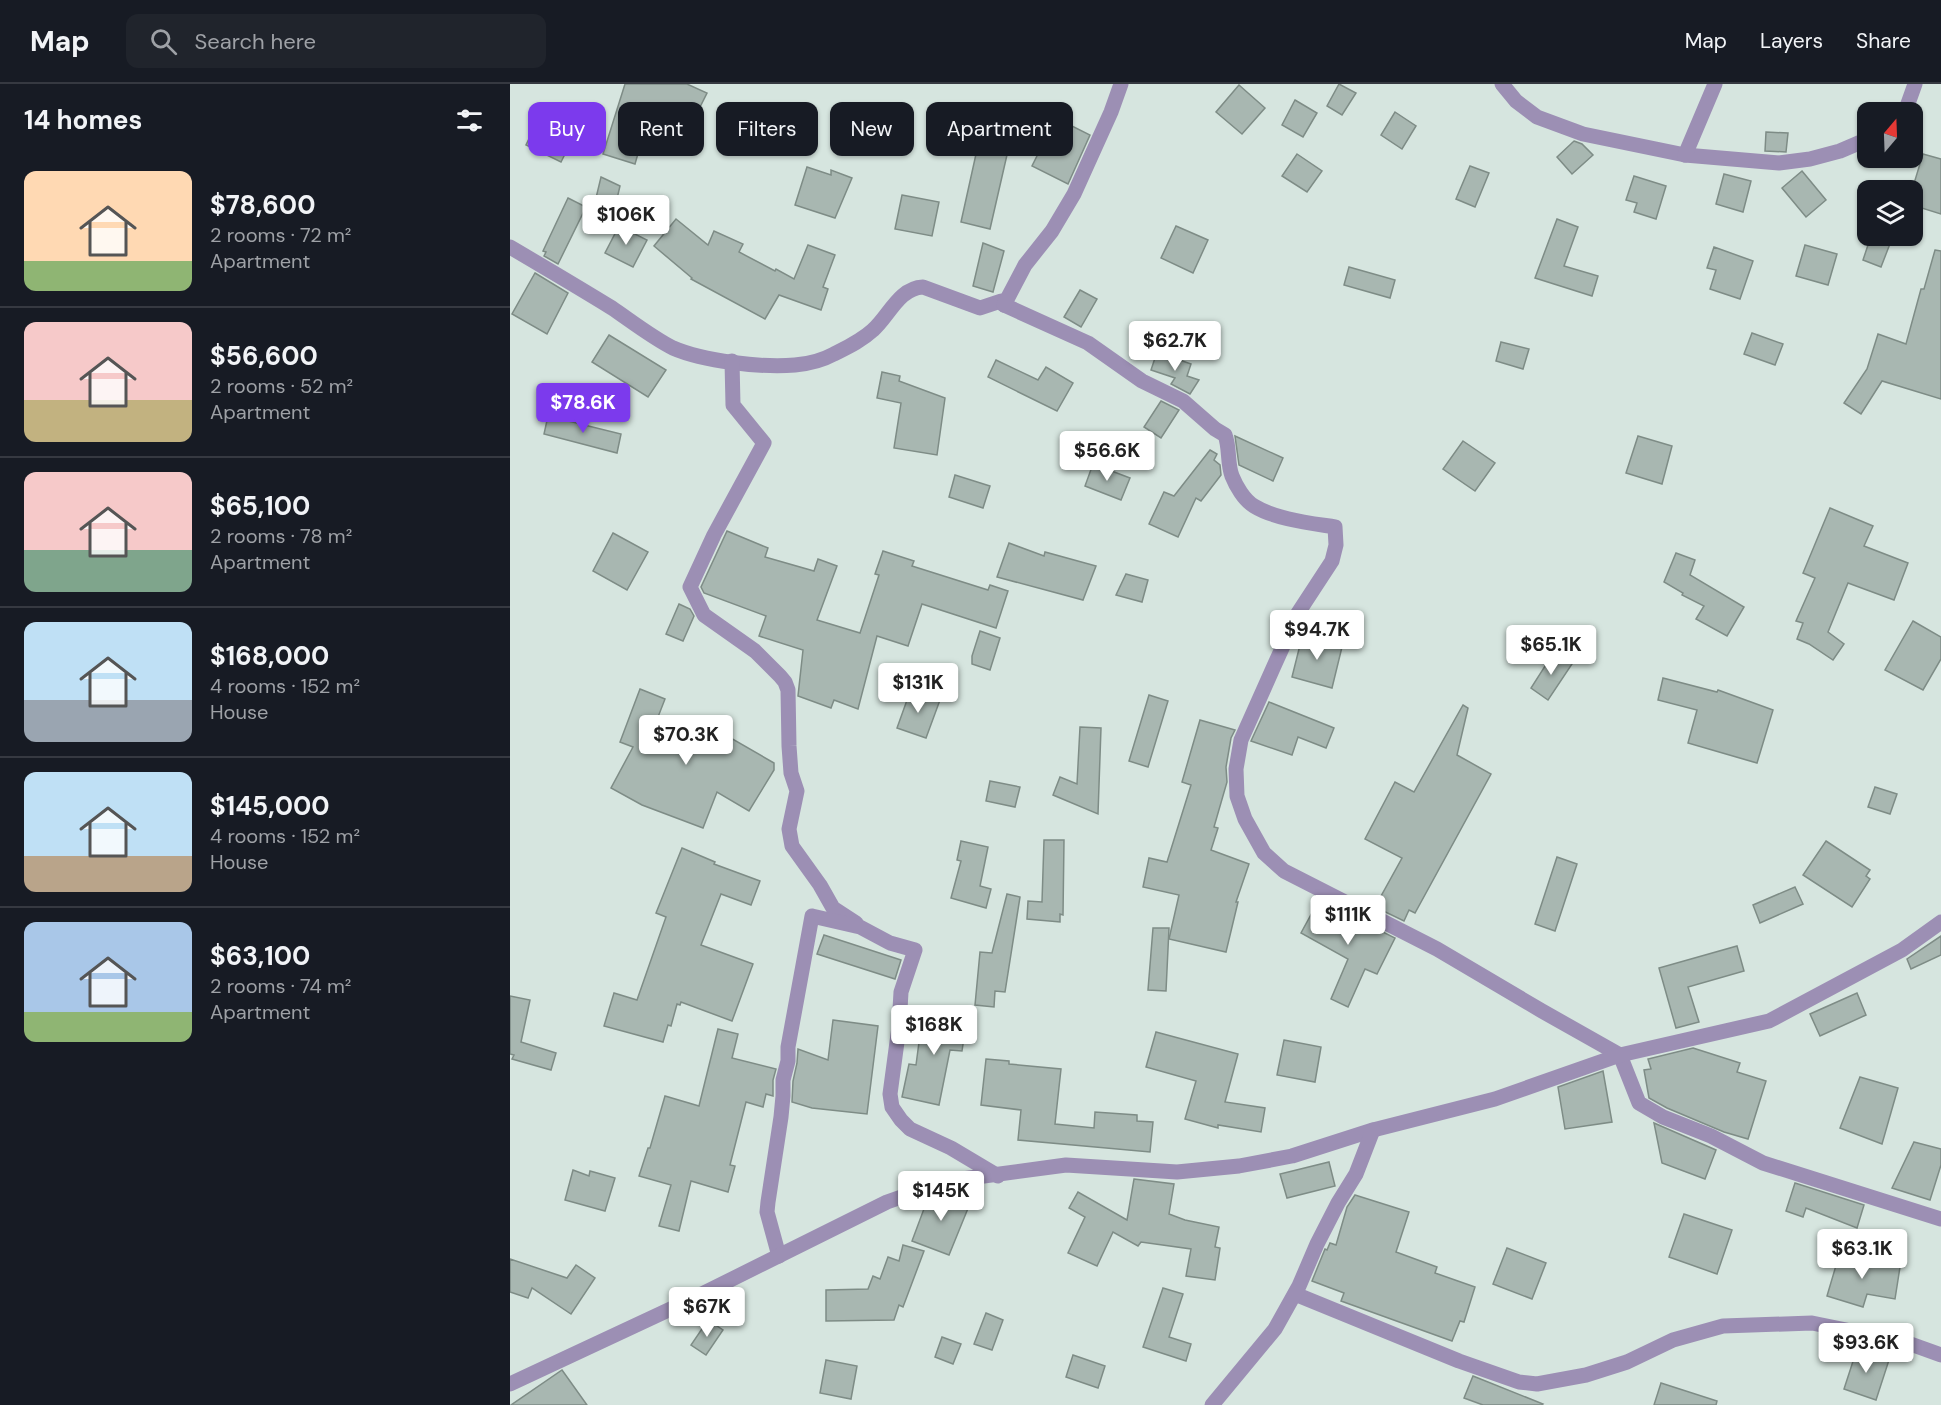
<!DOCTYPE html>
<meta charset="utf-8">
<style>
:root{--surface:#171b24;--page:#20242c;--text:#f1f3f6;--muted:#9ea1a6;--line:#363941;--accent:#7c3aed}
body{margin:0;font-family:"DM Sans",sans-serif;background:var(--page);color:var(--text);height:100vh;display:flex;flex-direction:column;font-size:22px;white-space:nowrap}
*{box-sizing:border-box;margin:0}
p{font-size:20px;color:var(--muted)}
.icon{flex:none;width:33px;height:33px;fill:none;stroke:currentColor;stroke-width:2;stroke-linecap:round;stroke-linejoin:round}
.map{position:relative;flex:1;overflow:hidden}
.details{display:flex;flex-direction:column;background:var(--surface);width:510px}
.details>*{flex:none}
.banner{position:absolute;left:18px;top:18px;width:570px;height:54px;display:flex;gap:12px}
.needle{width:39px;rotate:19deg}
.tools{position:absolute;left:1347px;top:18px;display:grid;gap:12px}
.tools a{display:grid;place-items:center;width:66px;height:66px;border-radius:12px;background:var(--surface);box-shadow:0 2px 4px #0004;font-size:30px}
.price{position:absolute;translate:-50% -51px;padding:0 14px;border-radius:6px;background:#fff;color:#222;font-size:20px;line-height:39px;filter:drop-shadow(0 2px 3px #0008)}
.price::after{content:'';position:absolute;left:50%;top:36px;width:18px;height:14px;margin-left:-9px;background:inherit;clip-path:polygon(0 0,100% 0,50% 100%)}
.price.on{background:var(--accent);color:#fff}
ul{padding:0;list-style:none}
li{display:flex;align-items:center;gap:18px;height:150px;padding:0 24px}
li+li{border-top:2px solid var(--line)}
li span{display:grid;place-items:center;flex:none;width:168px;height:120px;border-radius:12px;color:#555}
li>.icon{margin-inline-start:auto}
span .icon{width:72px;height:72px;fill:#fffc;stroke-width:1}
li b{font-size:26px}
h2{display:flex;justify-content:space-between;align-items:center;height:72px;padding:0 24px;font-size:26px}
.pill{padding:0 21px;border-radius:12px;background:var(--surface);box-shadow:0 2px 4px #0004;font-size:21px;line-height:54px}
.pill.on{background:var(--accent);color:#fff}
header{display:flex;align-items:center;gap:36px;box-sizing:border-box;height:84px;padding:0 30px;background:var(--surface);border-bottom:2px solid var(--line)}
header strong{font-size:28px}
nav{display:flex;gap:33px;margin-inline-start:auto;font-size:21px}
.search{width:420px;height:54px;background:var(--page);display:flex;align-items:center;gap:15px;box-sizing:border-box;padding:0 21px;border-radius:12px;color:var(--muted);font-size:22px}
main{display:flex;flex:1;min-height:0}
.map>svg:first-child{display:block}
.building{fill:#a8b7b1;stroke:#7e8c86;stroke-width:1.5}
.lines{fill:none;stroke-linecap:round;stroke-linejoin:round}
.minor{stroke:#9c8fb4;stroke-width:15}
</style>
<header>
<strong>Map</strong>
<div class="search"><svg class="icon" aria-label="search" viewBox="0 0 24 24"><circle cx="10" cy="10" r="6"/><path d="M15 15l6 6"/></svg>Search here</div>
<nav><a>Map</a><a>Layers</a><a>Share</a></nav>
</header>
<main>
<section class="details">
<h2>14 homes<svg class="icon" aria-label="filters" viewBox="0 0 24 24"><path d="M4 7h16M4 17h16"/><circle cx="9" cy="7" r="2"/><circle cx="15" cy="17" r="2"/></svg></h2>
<ul>
<li><span style="background:linear-gradient(#ffd9b3 75%,#8fb573 0)"><svg class="icon" aria-label="home" viewBox="0 0 24 24"><path d="M3 11l9-7 9 7M6 9v11h12V9"/></svg></span><div><b>$78,600</b><p>2 rooms · 72 m²</p><p>Apartment</p></div></li>
<li><span style="background:linear-gradient(#f6c9c9 65%,#c2b280 0)"><svg class="icon" aria-label="home" viewBox="0 0 24 24"><path d="M3 11l9-7 9 7M6 9v11h12V9"/></svg></span><div><b>$56,600</b><p>2 rooms · 52 m²</p><p>Apartment</p></div></li>
<li><span style="background:linear-gradient(#f6c9c9 65%,#7fa58c 0)"><svg class="icon" aria-label="home" viewBox="0 0 24 24"><path d="M3 11l9-7 9 7M6 9v11h12V9"/></svg></span><div><b>$65,100</b><p>2 rooms · 78 m²</p><p>Apartment</p></div></li>
<li><span style="background:linear-gradient(#bfe0f5 65%,#9aa5b1 0)"><svg class="icon" aria-label="home" viewBox="0 0 24 24"><path d="M3 11l9-7 9 7M6 9v11h12V9"/></svg></span><div><b>$168,000</b><p>4 rooms · 152 m²</p><p>House</p></div></li>
<li><span style="background:linear-gradient(#bfe0f5 70%,#b9a48a 0)"><svg class="icon" aria-label="home" viewBox="0 0 24 24"><path d="M3 11l9-7 9 7M6 9v11h12V9"/></svg></span><div><b>$145,000</b><p>4 rooms · 152 m²</p><p>House</p></div></li>
<li><span style="background:linear-gradient(#a9c7e8 75%,#8fb573 0)"><svg class="icon" aria-label="home" viewBox="0 0 24 24"><path d="M3 11l9-7 9 7M6 9v11h12V9"/></svg></span><div><b>$63,100</b><p>2 rooms · 74 m²</p><p>Apartment</p></div></li>
</ul>
</section>
<div class="map">
<svg width="1431" height="1321" viewBox="0 0 1431 1321">
<rect width="100%" height="100%" fill="#d6e5df"/>
<g class="building">
<path d="M 115,0 L 177,0 L 197,9 L 181,41 L 142,21 L 125,80 L 93,70 Z"/>
<path d="M 829,0 L 846,9 L 832,31 L 817,22 Z"/>
<path d="M 729,1 L 755,24 L 732,50 L 706,28 Z"/>
<path d="M 785,16 L 807,29 L 793,53 L 772,41 Z"/>
<path d="M 33,26 L 68,44 L 51,78 L 16,61 Z"/>
<path d="M 885,28 L 906,42 L 892,65 L 871,51 Z"/>
<path d="M 546,34 L 580,51 L 558,100 L 522,82 Z"/>
<path d="M 472,43 L 502,49 L 480,145 L 451,138 Z"/>
<path d="M 1256,48 L 1278,49 L 1276,68 L 1255,67 Z"/>
<path d="M 1064,57 L 1072,60 L 1083,71 L 1062,90 L 1047,73 Z"/>
<path d="M 787,70 L 812,87 L 797,108 L 772,92 Z"/>
<path d="M 1413,70 L 1431,75 L 1431,130 L 1402,121 L 1402,106 Z"/>
<path d="M 960,82 L 979,89 L 965,123 L 946,115 Z"/>
<path d="M 297,83 L 321,91 L 321,86 L 342,94 L 325,134 L 285,121 Z"/>
<path d="M 1292,87 L 1316,116 L 1296,133 L 1272,104 Z"/>
<path d="M 1214,90 L 1241,97 L 1233,128 L 1206,120 Z"/>
<path d="M 1124,92 L 1156,102 L 1146,135 L 1124,128 L 1127,119 L 1116,116 Z"/>
<path d="M 91,93 L 110,102 L 106,119 L 86,114 Z"/>
<path d="M 392,111 L 429,118 L 422,152 L 385,145 Z"/>
<path d="M 58,114 L 76,123 L 48,180 L 34,172 L 36,168 L 33,167 Z"/>
<path d="M 166,135 L 198,161 L 204,147 L 233,160 L 229,168 L 265,187 L 266,185 L 284,195 L 298,161 L 325,171 L 313,203 L 318,205 L 311,226 L 269,211 L 255,235 L 181,195 L 182,194 L 144,162 Z"/>
<path d="M 1047,135 L 1068,143 L 1054,182 L 1088,192 L 1082,212 L 1025,194 Z"/>
<path d="M 109,142 L 137,156 L 123,183 L 95,169 Z"/>
<path d="M 666,142 L 698,156 L 683,189 L 651,174 Z"/>
<path d="M 1361,152 L 1383,152 L 1371,183 L 1353,176 Z"/>
<path d="M 473,159 L 494,167 L 483,208 L 463,202 Z"/>
<path d="M 1295,161 L 1327,170 L 1318,201 L 1286,192 Z"/>
<path d="M 1204,163 L 1243,177 L 1230,215 L 1200,205 L 1206,186 L 1197,184 Z"/>
<path d="M 1425,166 L 1431,167 L 1431,315 L 1372,297 L 1351,330 L 1334,319 L 1357,285 L 1368,250 L 1396,260 L 1411,205 L 1414,205 Z"/>
<path d="M 839,183 L 885,196 L 880,214 L 834,201 Z"/>
<path d="M 25,189 L 58,209 L 37,250 L 2,230 Z"/>
<path d="M 570,206 L 587,215 L 571,243 L 554,233 Z"/>
<path d="M 1242,249 L 1273,260 L 1265,281 L 1234,270 Z"/>
<path d="M 99,251 L 156,286 L 138,313 L 82,278 Z"/>
<path d="M 991,258 L 1019,265 L 1013,285 L 986,277 Z"/>
<path d="M 647,268 L 681,280 L 677,292 L 689,296 L 680,310 L 661,300 L 665,294 L 641,286 Z"/>
<path d="M 486,276 L 528,296 L 536,283 L 563,299 L 547,327 L 478,293 Z"/>
<path d="M 372,288 L 390,292 L 389,297 L 435,314 L 427,371 L 384,364 L 391,319 L 367,314 Z"/>
<path d="M 651,317 L 669,326 L 651,354 L 634,343 Z"/>
<path d="M 38,332 L 111,350 L 107,369 L 34,350 Z"/>
<path d="M 725,352 L 773,374 L 763,397 L 729,381 Z"/>
<path d="M 1128,352 L 1162,362 L 1152,400 L 1116,389 Z"/>
<path d="M 953,357 L 985,379 L 965,407 L 933,385 Z"/>
<path d="M 700,366 L 707,370 L 704,376 L 710,381 L 711,391 L 691,417 L 686,414 L 668,453 L 639,440 L 654,408 L 664,412 Z"/>
<path d="M 583,380 L 620,394 L 611,416 L 575,402 Z"/>
<path d="M 445,391 L 480,402 L 473,424 L 439,413 Z"/>
<path d="M 1320,424 L 1363,442 L 1354,462 L 1398,479 L 1384,516 L 1338,499 L 1318,548 L 1334,560 L 1323,576 L 1299,560 L 1287,555 L 1293,539 L 1286,537 L 1305,494 L 1293,489 Z"/>
<path d="M 217,447 L 258,464 L 255,473 L 304,487 L 308,475 L 327,482 L 307,536 L 350,549 L 369,491 L 365,490 L 373,467 L 404,477 L 402,482 L 478,506 L 480,501 L 498,507 L 486,544 L 412,520 L 398,562 L 367,552 L 348,625 L 324,616 L 321,624 L 288,612 L 293,566 L 249,552 L 256,532 L 194,509 L 191,503 Z"/>
<path d="M 103,449 L 138,468 L 117,506 L 83,487 Z"/>
<path d="M 499,459 L 534,472 L 535,468 L 586,482 L 573,516 L 487,493 Z"/>
<path d="M 1166,469 L 1185,476 L 1180,491 L 1234,523 L 1217,552 L 1186,535 L 1194,522 L 1172,511 L 1173,509 L 1154,498 Z"/>
<path d="M 616,490 L 638,496 L 632,518 L 606,511 Z"/>
<path d="M 169,520 L 180,525 L 184,532 L 173,557 L 156,550 Z"/>
<path d="M 1403,537 L 1431,553 L 1431,575 L 1413,606 L 1375,586 Z"/>
<path d="M 470,547 L 490,554 L 480,586 L 462,580 L 462,572 Z"/>
<path d="M 805,550 L 824,555 L 823,561 L 832,563 L 822,604 L 782,593 L 792,553 L 803,556 Z"/>
<path d="M 1044,568 L 1062,580 L 1038,616 L 1021,604 Z"/>
<path d="M 1153,594 L 1207,608 L 1208,606 L 1263,626 L 1247,679 L 1178,659 L 1187,626 L 1148,616 Z"/>
<path d="M 130,605 L 155,615 L 148,633 L 187,648 L 193,638 L 264,679 L 264,686 L 239,727 L 207,708 L 193,744 L 132,721 L 101,704 L 123,663 L 110,658 Z"/>
<path d="M 401,605 L 430,616 L 416,654 L 387,644 Z"/>
<path d="M 639,611 L 658,617 L 638,683 L 619,677 Z"/>
<path d="M 759,618 L 824,644 L 816,664 L 788,653 L 782,671 L 741,657 Z"/>
<path d="M 953,621 L 958,624 L 947,671 L 981,690 L 905,829 L 899,826 L 894,837 L 865,823 L 892,774 L 855,755 L 885,698 L 904,708 Z"/>
<path d="M 690,636 L 725,646 L 721,654 L 716,683 L 717,698 L 704,743 L 708,744 L 701,766 L 739,780 L 726,818 L 728,818 L 716,868 L 659,855 L 669,811 L 633,803 L 639,774 L 657,778 L 681,701 L 672,698 Z"/>
<path d="M 570,643 L 591,644 L 588,730 L 543,711 L 550,693 L 567,700 Z"/>
<path d="M 480,697 L 510,703 L 505,723 L 476,717 Z"/>
<path d="M 1365,703 L 1387,710 L 1380,730 L 1358,723 Z"/>
<path d="M 534,756 L 554,756 L 553,831 L 550,830 L 550,838 L 517,835 L 518,817 L 532,818 Z"/>
<path d="M 451,757 L 478,763 L 470,802 L 481,805 L 476,824 L 441,814 L 451,777 L 447,776 Z"/>
<path d="M 1316,757 L 1360,786 L 1356,792 L 1360,795 L 1342,823 L 1293,791 Z"/>
<path d="M 172,764 L 205,778 L 204,780 L 250,797 L 241,821 L 211,810 L 191,861 L 243,880 L 222,937 L 171,918 L 170,921 L 167,920 L 161,942 L 158,941 L 153,958 L 94,942 L 104,909 L 127,916 L 156,833 L 146,829 Z"/>
<path d="M 1047,773 L 1067,780 L 1045,847 L 1025,840 Z"/>
<path d="M 1285,803 L 1293,820 L 1250,839 L 1243,821 Z"/>
<path d="M 497,810 L 510,813 L 495,908 L 485,907 L 484,923 L 465,921 L 470,868 L 482,869 Z"/>
<path d="M 809,816 L 885,854 L 867,890 L 855,885 L 838,923 L 821,915 L 838,875 L 791,849 Z"/>
<path d="M 643,844 L 659,844 L 656,907 L 638,906 Z"/>
<path d="M 314,851 L 391,876 L 385,895 L 307,870 Z"/>
<path d="M 1431,852 L 1431,871 L 1401,885 L 1397,875 Z"/>
<path d="M 1227,862 L 1234,887 L 1178,903 L 1189,938 L 1166,944 L 1149,884 Z"/>
<path d="M 1347,909 L 1356,931 L 1310,952 L 1300,930 Z"/>
<path d="M 0,912 L 20,916 L 11,958 L 46,969 L 41,986 L 2,975 L 4,971 L 0,970 Z"/>
<path d="M 413,928 L 457,934 L 452,967 L 440,966 L 429,1021 L 392,1013 L 399,980 L 406,981 Z"/>
<path d="M 323,936 L 368,942 L 357,1030 L 302,1024 L 282,1018 L 283,997 L 287,979 L 288,965 L 318,976 Z"/>
<path d="M 208,945 L 228,950 L 222,974 L 266,985 L 263,996 L 263,1012 L 256,1010 L 253,1023 L 236,1018 L 220,1081 L 225,1082 L 218,1108 L 181,1097 L 169,1147 L 149,1142 L 161,1101 L 129,1092 L 138,1064 L 140,1064 L 155,1012 L 189,1022 Z"/>
<path d="M 646,948 L 728,970 L 715,1018 L 755,1024 L 751,1048 L 708,1041 L 708,1044 L 675,1035 L 686,997 L 636,983 Z"/>
<path d="M 774,956 L 811,963 L 805,998 L 767,991 Z"/>
<path d="M 1183,964 L 1230,979 L 1227,988 L 1256,997 L 1238,1055 L 1214,1048 L 1157,1024 L 1139,1014 L 1134,986 L 1141,985 L 1138,975 Z"/>
<path d="M 476,975 L 499,977 L 499,980 L 551,985 L 545,1040 L 584,1044 L 585,1028 L 627,1031 L 627,1037 L 643,1038 L 640,1068 L 508,1056 L 511,1026 L 471,1021 Z"/>
<path d="M 1093,987 L 1102,1038 L 1055,1045 L 1048,1003 Z"/>
<path d="M 1350,993 L 1388,1004 L 1372,1060 L 1330,1044 Z"/>
<path d="M 1144,1039 L 1206,1066 L 1195,1095 L 1152,1079 Z"/>
<path d="M 1404,1058 L 1431,1065 L 1431,1081 L 1420,1116 L 1382,1104 Z"/>
<path d="M 819,1078 L 825,1102 L 777,1114 L 770,1090 Z"/>
<path d="M 63,1086 L 79,1092 L 80,1087 L 105,1094 L 95,1127 L 55,1116 Z"/>
<path d="M 624,1095 L 664,1100 L 659,1130 L 675,1136 L 709,1143 L 705,1163 L 710,1164 L 705,1196 L 676,1192 L 681,1165 L 631,1158 L 628,1162 L 603,1148 L 587,1182 L 558,1169 L 575,1133 L 559,1124 L 568,1108 L 617,1136 Z"/>
<path d="M 1285,1099 L 1354,1121 L 1347,1144 L 1296,1124 L 1293,1133 L 1276,1127 Z"/>
<path d="M 436,1108 L 461,1117 L 439,1171 L 402,1157 L 418,1114 Z"/>
<path d="M 845,1111 L 899,1128 L 886,1168 L 927,1183 L 925,1189 L 965,1203 L 954,1238 L 950,1237 L 942,1257 L 831,1217 L 834,1209 L 802,1197 L 815,1165 L 817,1166 L 820,1159 L 826,1161 L 837,1123 Z"/>
<path d="M 1174,1130 L 1222,1146 L 1207,1190 L 1159,1173 Z"/>
<path d="M 393,1161 L 414,1167 L 393,1223 L 389,1221 L 384,1236 L 316,1237 L 316,1206 L 358,1205 L 363,1192 L 370,1195 L 378,1173 L 389,1177 Z"/>
<path d="M 997,1164 L 1036,1179 L 1022,1215 L 983,1200 Z"/>
<path d="M 1330,1168 L 1372,1180 L 1390,1183 L 1385,1215 L 1357,1210 L 1353,1223 L 1317,1212 Z"/>
<path d="M 0,1175 L 57,1194 L 66,1181 L 85,1194 L 61,1230 L 22,1204 L 18,1214 L 0,1208 Z"/>
<path d="M 653,1204 L 673,1210 L 659,1253 L 681,1260 L 676,1277 L 633,1263 Z"/>
<path d="M 476,1229 L 493,1236 L 482,1266 L 464,1260 Z"/>
<path d="M 198,1236 L 213,1246 L 196,1271 L 181,1261 Z"/>
<path d="M 432,1253 L 451,1260 L 443,1280 L 425,1273 Z"/>
<path d="M 1347,1265 L 1379,1276 L 1366,1316 L 1334,1305 Z"/>
<path d="M 563,1271 L 595,1282 L 588,1304 L 556,1293 Z"/>
<path d="M 316,1276 L 347,1282 L 341,1315 L 310,1309 Z"/>
<path d="M 52,1286 L 77,1321 L 1,1321 Z"/>
<path d="M 963,1292 L 1033,1320 L 1032,1321 L 973,1321 L 954,1314 Z"/>
<path d="M 1151,1299 L 1207,1317 L 1206,1321 L 1144,1321 Z"/>
</g>
<g class="lines">
<g class="minor">
<path d="M 992,0 L 1006,17 L 1027,33 L 1073,50 L 1175,71 L 1269,79 L 1300,75 L 1330,67 L 1358,55"/>
<path d="M 1395,28 L 1405,0"/>
<path d="M 1175,71 L 1205,0"/>
<path d="M 0,163 C 34,183 68,203 102,224 C 121,237 143,254 163,264 C 193,277 252,284 285,281 C 297,280 313,276 324,270 C 338,263 351,257 363,246 C 379,232 389,204 413,203 L 470,224 L 491,217 L 494,221 L 578,259 L 632,297 L 673,317 L 705,345 L 715,351 C 720,364 717,379 722,392 C 726,402 734,416 744,422 C 765,435 800,439 825,443 L 826,461 L 822,477 L 788,529 L 764,582 L 731,656 L 726,685 L 727,712 L 735,735 L 754,769 L 774,787 L 927,865 L 1032,927 L 1110,971 L 1129,1019 L 1153,1033 L 1201,1052 L 1253,1079 L 1431,1135"/>
<path d="M 494,221 L 515,181 L 542,147 L 564,110 L 601,28 L 611,0"/>
<path d="M 222,277 L 223,321 L 254,359 L 204,451 L 180,503 L 194,531 L 245,567 L 270,592 L 275,598 L 278,606 L 279,662 L 281,689 L 287,707 L 279,745 L 282,762 L 310,801 L 323,824 L 346,839"/>
<path d="M 269,1172 L 257,1128 L 258,1118 L 271,1033 L 273,1012 L 273,996 L 278,977 L 278,963 L 302,832 L 350,843 L 380,859 L 405,866 L 391,908 L 389,943 L 380,1010 L 382,1023 L 391,1036 L 400,1045 L 441,1064 L 488,1092"/>
<path d="M 785,1210 L 949,1277 L 1009,1298 L 1027,1300 L 1076,1291 L 1117,1278 L 1163,1256 L 1213,1242 L 1302,1239 L 1395,1258 L 1431,1271"/>
<path d="M 0,1300 L 182,1215 L 377,1118 L 437,1097 L 556,1081 L 667,1088 L 729,1082 L 782,1072 L 863,1046 L 985,1015 L 1110,971 L 1259,937 L 1392,866 L 1431,838"/>
<path d="M 702,1321 L 765,1245 L 789,1202 L 807,1160 L 828,1119 L 846,1090 L 863,1046"/>
</g>
</g>
</svg>
<div class="tools">
<a><svg class="needle" viewBox="-14 -14 28 28"><path d="M0-13l5 13h-10z" fill="#e53935"/><path d="M0 13l5-13h-10z" fill="#9ea1a6"/></svg></a>
<a><svg class="icon" aria-label="layers" viewBox="0 0 24 24"><path d="M12 4l9 5-9 5-9-5zM3 14l9 5 9-5"/></svg></a>
</div>
<b class="price" style="left:116px;top:162px">$106K</b>
<b class="price" style="left:665px;top:288px">$62.7K</b>
<b class="price on" style="left:73px;top:350px">$78.6K</b>
<b class="price" style="left:597px;top:398px">$56.6K</b>
<b class="price" style="left:807px;top:577px">$94.7K</b>
<b class="price" style="left:1041px;top:592px">$65.1K</b>
<b class="price" style="left:408px;top:630px">$131K</b>
<b class="price" style="left:176px;top:682px">$70.3K</b>
<b class="price" style="left:838px;top:862px">$111K</b>
<b class="price" style="left:424px;top:972px">$168K</b>
<b class="price" style="left:431px;top:1138px">$145K</b>
<b class="price" style="left:1352px;top:1196px">$63.1K</b>
<b class="price" style="left:197px;top:1254px">$67K</b>
<b class="price" style="left:1356px;top:1290px">$93.6K</b>
<div class="banner">
<a class="pill on">Buy</a>
<a class="pill">Rent</a>
<a class="pill">Filters</a>
<a class="pill">New</a>
<a class="pill">Apartment</a>
</div>
</div>
</main>
